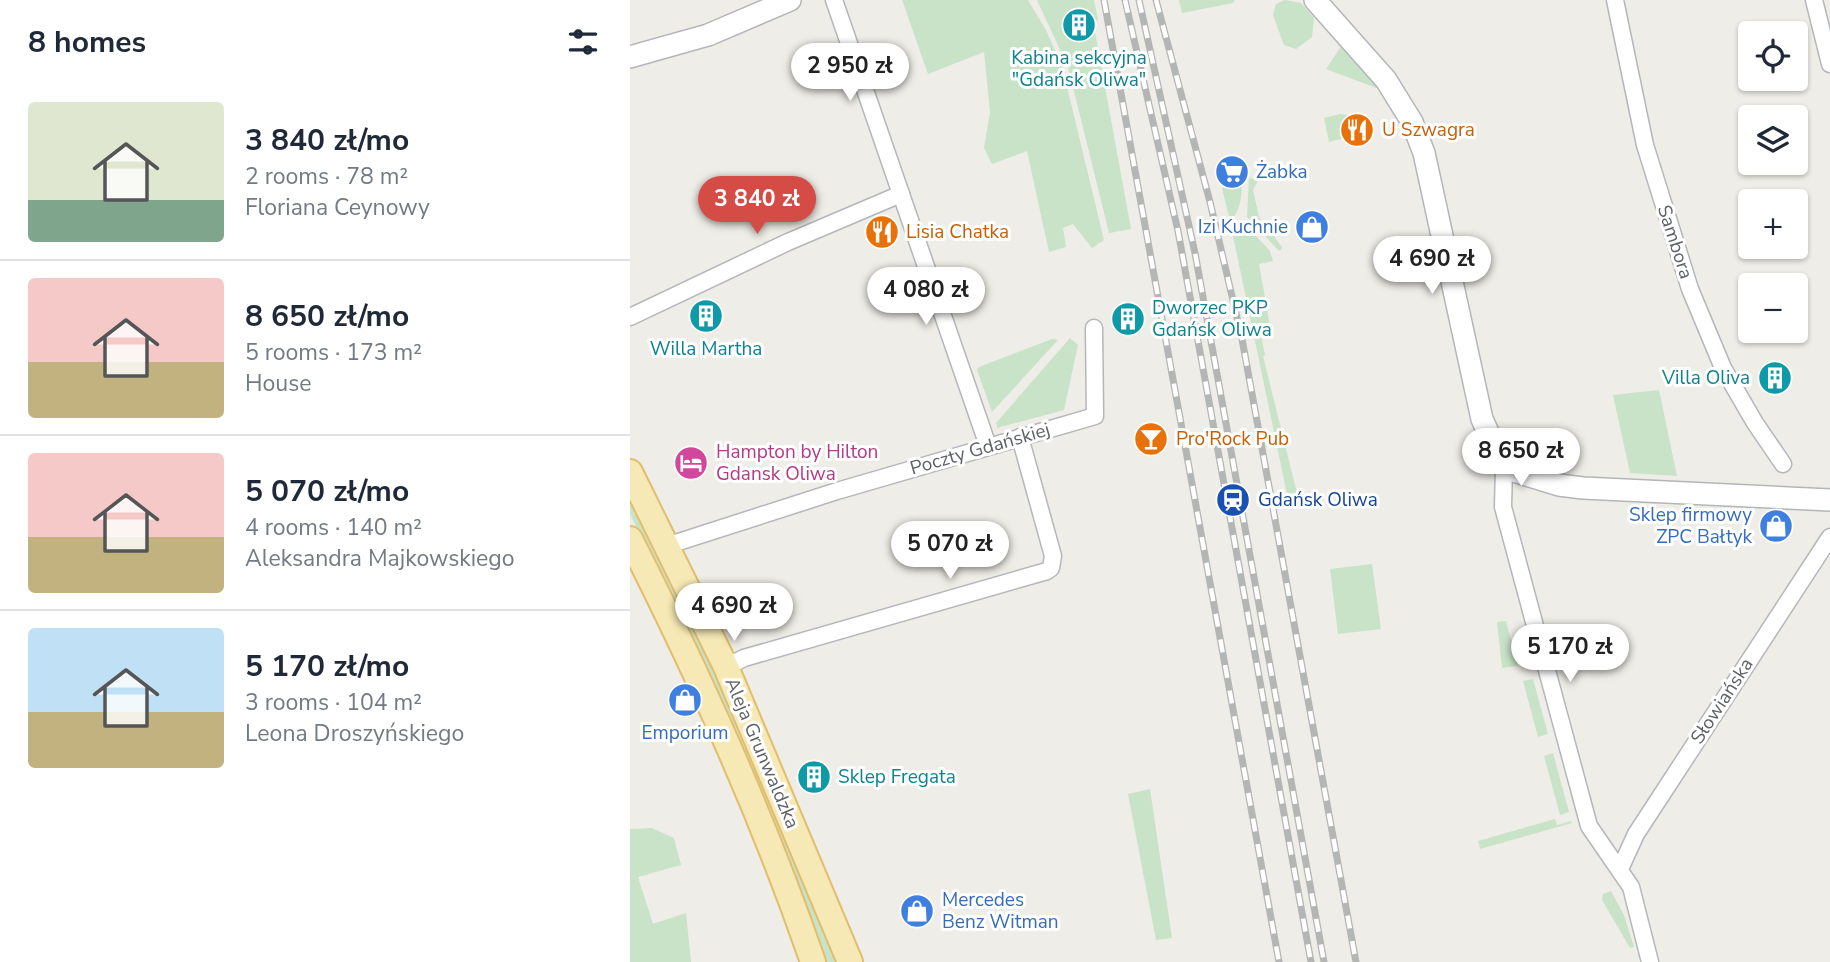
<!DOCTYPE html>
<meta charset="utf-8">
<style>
:root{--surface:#fff;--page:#f6f6f7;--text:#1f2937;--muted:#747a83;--line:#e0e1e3;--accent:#d54c46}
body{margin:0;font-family:"Nunito Sans",sans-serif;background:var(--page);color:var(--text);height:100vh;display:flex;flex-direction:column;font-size:26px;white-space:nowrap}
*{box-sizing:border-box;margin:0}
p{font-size:23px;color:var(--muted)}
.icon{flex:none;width:38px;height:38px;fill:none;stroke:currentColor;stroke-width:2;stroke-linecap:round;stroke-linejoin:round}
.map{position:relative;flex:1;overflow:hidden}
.drawer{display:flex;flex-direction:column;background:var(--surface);width:630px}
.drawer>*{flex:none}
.fabs{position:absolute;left:1108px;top:21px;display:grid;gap:14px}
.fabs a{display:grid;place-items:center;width:70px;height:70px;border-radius:7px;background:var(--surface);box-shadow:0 2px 5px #0004;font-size:35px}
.price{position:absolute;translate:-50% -60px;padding:0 16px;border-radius:24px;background:#fff;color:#222;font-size:23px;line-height:46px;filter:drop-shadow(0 2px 4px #0008)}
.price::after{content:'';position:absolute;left:50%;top:42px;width:21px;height:16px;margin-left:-10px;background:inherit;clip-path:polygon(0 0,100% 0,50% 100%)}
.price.on{background:var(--accent);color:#fff}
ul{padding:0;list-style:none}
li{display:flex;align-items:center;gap:21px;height:175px;padding:0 28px}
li+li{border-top:2px solid var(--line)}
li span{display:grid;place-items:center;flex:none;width:196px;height:140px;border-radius:7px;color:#555}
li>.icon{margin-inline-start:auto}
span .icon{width:84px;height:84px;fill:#fffc;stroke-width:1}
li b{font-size:30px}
h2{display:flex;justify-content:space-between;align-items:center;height:84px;padding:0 28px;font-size:30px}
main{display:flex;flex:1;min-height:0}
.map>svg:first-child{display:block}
.green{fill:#c8e3c7}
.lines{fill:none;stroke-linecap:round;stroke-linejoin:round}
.street-casing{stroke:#b4b7ba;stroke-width:19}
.secondary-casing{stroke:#b3b6b9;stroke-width:24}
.primary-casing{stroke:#e1bd6d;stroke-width:28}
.street{stroke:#fff;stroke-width:16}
.secondary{stroke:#fff;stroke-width:21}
.primary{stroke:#f6e9b5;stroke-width:24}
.rail-casing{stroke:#b4b5b5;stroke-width:7}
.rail{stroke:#fff;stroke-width:4.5;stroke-dasharray:13;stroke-linecap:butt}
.labels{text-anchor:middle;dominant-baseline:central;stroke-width:6;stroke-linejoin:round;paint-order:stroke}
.culture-label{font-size:19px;fill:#0d838f;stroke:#fff}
.food-label{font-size:19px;fill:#c56008;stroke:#fff;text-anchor:start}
.shop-label{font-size:19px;fill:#366cbe;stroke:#fff;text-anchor:start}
.street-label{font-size:19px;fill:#5e6265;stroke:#fff}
.hotel-label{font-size:19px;fill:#b23c85;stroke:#fff;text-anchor:start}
.transit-label{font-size:19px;fill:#164399;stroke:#fff;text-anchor:start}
</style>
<main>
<section class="drawer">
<h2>8 homes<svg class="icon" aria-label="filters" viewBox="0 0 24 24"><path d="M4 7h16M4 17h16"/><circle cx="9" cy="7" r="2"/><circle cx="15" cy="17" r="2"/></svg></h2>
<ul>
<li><span style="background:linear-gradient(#dfe7d0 70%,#7fa58c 0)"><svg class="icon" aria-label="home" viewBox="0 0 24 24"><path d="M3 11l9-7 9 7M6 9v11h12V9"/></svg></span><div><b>3 840 zł/mo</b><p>2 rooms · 78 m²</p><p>Floriana Ceynowy</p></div></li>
<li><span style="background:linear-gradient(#f6c9c9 60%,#c2b280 0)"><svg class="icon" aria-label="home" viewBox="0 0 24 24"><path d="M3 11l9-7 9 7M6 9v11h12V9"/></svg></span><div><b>8 650 zł/mo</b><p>5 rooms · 173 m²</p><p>House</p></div></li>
<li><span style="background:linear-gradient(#f6c9c9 60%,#c2b280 0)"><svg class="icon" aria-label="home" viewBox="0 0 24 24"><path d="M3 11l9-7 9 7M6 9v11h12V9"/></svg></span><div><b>5 070 zł/mo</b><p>4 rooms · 140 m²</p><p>Aleksandra Majkowskiego</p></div></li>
<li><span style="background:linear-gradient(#bfe0f5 60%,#c2b280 0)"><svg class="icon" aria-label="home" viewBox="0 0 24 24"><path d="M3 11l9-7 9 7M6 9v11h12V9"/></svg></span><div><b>5 170 zł/mo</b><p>3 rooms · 104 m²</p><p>Leona Droszyńskiego</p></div></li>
</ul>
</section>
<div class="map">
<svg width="1200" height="962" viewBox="0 0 1200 962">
<rect width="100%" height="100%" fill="#efede7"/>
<g class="green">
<path d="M 272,0 L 398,0 L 416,30 L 432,66 L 474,240 L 462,248 L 443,224 L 433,228 L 436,247 L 419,252 L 397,151 L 362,164 L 354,148 L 360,112 L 354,52 L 298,74 Z"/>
<path d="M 407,0 L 464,0 L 468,20 L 463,21 L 501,229 L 479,233 L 438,67 Z"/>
<path d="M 549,0 L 605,0 L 603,3 L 552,13 Z"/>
<path d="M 655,0 L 671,3 L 684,18 L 682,37 L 666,49 L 654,45 L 643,15 L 646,4 Z"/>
<path d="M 712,45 L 754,91 L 696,69 Z"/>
<path d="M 710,114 L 718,115 L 722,136 L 699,142 L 694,118 Z"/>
<path d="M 606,175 L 612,176 C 612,192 612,210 600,221 L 592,188 L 604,186 L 607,181 Z"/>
<path d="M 619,178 L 628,180 L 623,190 L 629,217 L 652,247 L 651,250 L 649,251 L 617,217 Z"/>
<path d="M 612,221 L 640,251 L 643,261 L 629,264 L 641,332 L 631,335 L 635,355 L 633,356 L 668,497 L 658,499 L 602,231 Z"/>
<path d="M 440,338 L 448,345 L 434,410 L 367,428 L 366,423 Z"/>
<path d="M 422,339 L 428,340 L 362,412 L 347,370 L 349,367 Z"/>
<path d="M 1029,390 L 1047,476 L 1000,473 L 983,395 Z"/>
<path d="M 0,499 L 94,690 L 206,962 L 196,962 L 146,828 L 84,682 L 0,514 Z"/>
<path d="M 742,564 L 751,629 L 708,634 L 700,569 Z"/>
<path d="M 876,621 L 888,666 L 872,668 L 867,622 Z"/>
<path d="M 903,679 L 918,734 L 908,737 L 893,681 Z"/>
<path d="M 923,753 L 939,812 L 930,815 L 914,756 Z"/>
<path d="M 520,789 L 542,938 L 526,940 L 498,794 Z"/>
<path d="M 925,819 L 927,825 L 941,821 L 942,823 L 850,849 L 848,841 Z"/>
<path d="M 22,828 L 44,838 L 51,865 L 8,877 L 23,924 L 56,913 L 61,962 L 0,962 L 0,829 Z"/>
<path d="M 981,891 L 994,915 L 1004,947 L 1000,948 L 972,900 L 973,894 Z"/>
</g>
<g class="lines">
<g class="street-casing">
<g id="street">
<path d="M 204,0 L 358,446"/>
<path d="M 985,0 L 1015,145 L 1060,289 L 1093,368 L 1125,423 L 1153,464"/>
<path d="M 1184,0 L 1200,64"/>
<path d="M 0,317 L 158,242 L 271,194"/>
<path d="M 874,468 L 873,507 L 959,826 L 1001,887 L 1020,962"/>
<path d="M 36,546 L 207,491 L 465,416 L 464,328"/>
<path d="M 96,667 L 114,658 L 417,571 L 421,568 L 423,556 L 390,437"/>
<path d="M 990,869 L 1006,834 L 1200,537"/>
</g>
</g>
<g class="secondary-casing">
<g id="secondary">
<path d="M 685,0 L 756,80 L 782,122 L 794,153 L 852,419 L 874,468 L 929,485 L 953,488 L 1200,500"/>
<path d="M 0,57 L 78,35 L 160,0"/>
</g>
</g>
<g class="primary-casing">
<g id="primary">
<path d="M 0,472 L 96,667 L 220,962"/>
<path d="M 0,539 C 70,678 132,814 183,962"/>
</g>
</g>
<use href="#street" class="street"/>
<use href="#secondary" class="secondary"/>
<use href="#primary" class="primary"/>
<g class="rail-casing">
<g id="rail">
<path d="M 474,0 L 649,962"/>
<path d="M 495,0 L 548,231 L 681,962"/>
<path d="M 509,0 L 565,253 L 694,962"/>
<path d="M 526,0 L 580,202 L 612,339 L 726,962"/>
</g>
</g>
<use href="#rail" class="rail"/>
</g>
<defs>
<g id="building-disc" transform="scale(1.75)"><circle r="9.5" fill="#0f9aa8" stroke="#fff"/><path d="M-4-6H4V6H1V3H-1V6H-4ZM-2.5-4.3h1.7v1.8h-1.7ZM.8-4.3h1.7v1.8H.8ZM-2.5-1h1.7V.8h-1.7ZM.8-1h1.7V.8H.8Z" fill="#fff"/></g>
<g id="restaurant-disc" transform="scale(1.75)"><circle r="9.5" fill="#e8710a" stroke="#fff"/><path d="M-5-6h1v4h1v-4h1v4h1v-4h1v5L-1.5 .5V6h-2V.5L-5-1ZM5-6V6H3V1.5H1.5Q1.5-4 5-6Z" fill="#fff"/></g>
<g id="supermarket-disc" transform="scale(1.75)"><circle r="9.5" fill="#3f7fe0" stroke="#fff"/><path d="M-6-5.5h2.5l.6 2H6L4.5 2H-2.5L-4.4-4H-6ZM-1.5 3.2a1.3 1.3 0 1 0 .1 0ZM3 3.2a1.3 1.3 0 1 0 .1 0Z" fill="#fff"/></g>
<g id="shop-disc" transform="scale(1.75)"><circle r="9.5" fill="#3f7fe0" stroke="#fff"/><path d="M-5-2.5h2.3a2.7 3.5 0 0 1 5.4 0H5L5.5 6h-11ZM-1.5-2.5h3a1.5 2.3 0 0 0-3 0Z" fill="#fff"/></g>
<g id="bar-disc" transform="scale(1.75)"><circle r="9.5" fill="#e8710a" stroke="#fff"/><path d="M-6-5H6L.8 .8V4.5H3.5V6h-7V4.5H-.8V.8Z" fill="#fff"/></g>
<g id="hotel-disc" transform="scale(1.75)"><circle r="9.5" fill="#d1479c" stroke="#fff"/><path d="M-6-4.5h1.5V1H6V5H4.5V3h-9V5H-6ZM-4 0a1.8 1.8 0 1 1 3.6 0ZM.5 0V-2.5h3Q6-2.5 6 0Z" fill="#fff"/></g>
<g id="station-disc" transform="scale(1.75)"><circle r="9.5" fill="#1a4fb4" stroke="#fff"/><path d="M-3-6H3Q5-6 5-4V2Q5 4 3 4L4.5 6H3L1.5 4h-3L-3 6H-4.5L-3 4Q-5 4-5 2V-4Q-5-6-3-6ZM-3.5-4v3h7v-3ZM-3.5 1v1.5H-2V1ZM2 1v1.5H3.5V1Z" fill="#fff"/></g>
</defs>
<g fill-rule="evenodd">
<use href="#building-disc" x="449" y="25"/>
<use href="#restaurant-disc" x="727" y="130"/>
<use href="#supermarket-disc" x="602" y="172"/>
<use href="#shop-disc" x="682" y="227"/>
<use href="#restaurant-disc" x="252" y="232"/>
<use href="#building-disc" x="76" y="316"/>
<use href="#building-disc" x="498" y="319"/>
<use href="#building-disc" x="1145" y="378"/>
<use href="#bar-disc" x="521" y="439"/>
<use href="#hotel-disc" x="61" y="463"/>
<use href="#station-disc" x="603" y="500"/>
<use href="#shop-disc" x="1146" y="526"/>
<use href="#shop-disc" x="55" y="700"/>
<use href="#building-disc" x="184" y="777"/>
<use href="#shop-disc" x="287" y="911"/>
</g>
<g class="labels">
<g class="culture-label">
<text x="449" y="58">Kabina sekcyjna<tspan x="449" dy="22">"Gdańsk Oliwa"</tspan></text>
<text x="522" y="308" text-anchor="start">Dworzec PKP<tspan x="522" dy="22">Gdańsk Oliwa</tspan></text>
<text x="76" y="349">Willa Martha</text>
<text x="1120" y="378" text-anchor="end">Villa Oliva</text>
<text x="208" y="777" text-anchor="start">Sklep Fregata</text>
</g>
<g class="food-label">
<text x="752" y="130">U Szwagra</text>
<text x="276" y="232">Lisia Chatka</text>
<text x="546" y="439">Pro'Rock Pub</text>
</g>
<g class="shop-label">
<text x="626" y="172">Żabka</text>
<text x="658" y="227" text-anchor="end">Izi Kuchnie</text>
<text x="1122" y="515" text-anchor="end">Sklep firmowy<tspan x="1122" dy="22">ZPC Bałtyk</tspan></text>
<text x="55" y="733" text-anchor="middle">Emporium</text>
<text x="312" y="900">Mercedes<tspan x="312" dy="22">Benz Witman</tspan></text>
</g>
<g class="street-label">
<text transform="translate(1045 242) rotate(72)">Sambora</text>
<text transform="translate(350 449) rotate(-16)">Poczty Gdańskiej</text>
<text transform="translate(1092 701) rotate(-57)">Słowiańska</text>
<text transform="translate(132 753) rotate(67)">Aleja Grunwaldzka</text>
</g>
<g class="hotel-label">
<text x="86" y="452">Hampton by Hilton<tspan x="86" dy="22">Gdansk Oliwa</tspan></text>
</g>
<g class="transit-label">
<text x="628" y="500">Gdańsk Oliwa</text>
</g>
</g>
</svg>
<div class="fabs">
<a><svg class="icon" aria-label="locate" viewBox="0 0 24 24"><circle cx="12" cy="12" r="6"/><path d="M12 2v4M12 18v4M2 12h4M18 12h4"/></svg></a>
<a><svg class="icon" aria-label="layers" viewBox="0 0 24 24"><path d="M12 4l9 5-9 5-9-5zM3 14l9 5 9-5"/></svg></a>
<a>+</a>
<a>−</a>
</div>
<b class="price" style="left:220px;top:103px">2 950 zł</b>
<b class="price on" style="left:127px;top:236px">3 840 zł</b>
<b class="price" style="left:802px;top:296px">4 690 zł</b>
<b class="price" style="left:296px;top:327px">4 080 zł</b>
<b class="price" style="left:891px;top:488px">8 650 zł</b>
<b class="price" style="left:320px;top:581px">5 070 zł</b>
<b class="price" style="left:104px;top:643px">4 690 zł</b>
<b class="price" style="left:940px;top:684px">5 170 zł</b>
</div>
</main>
